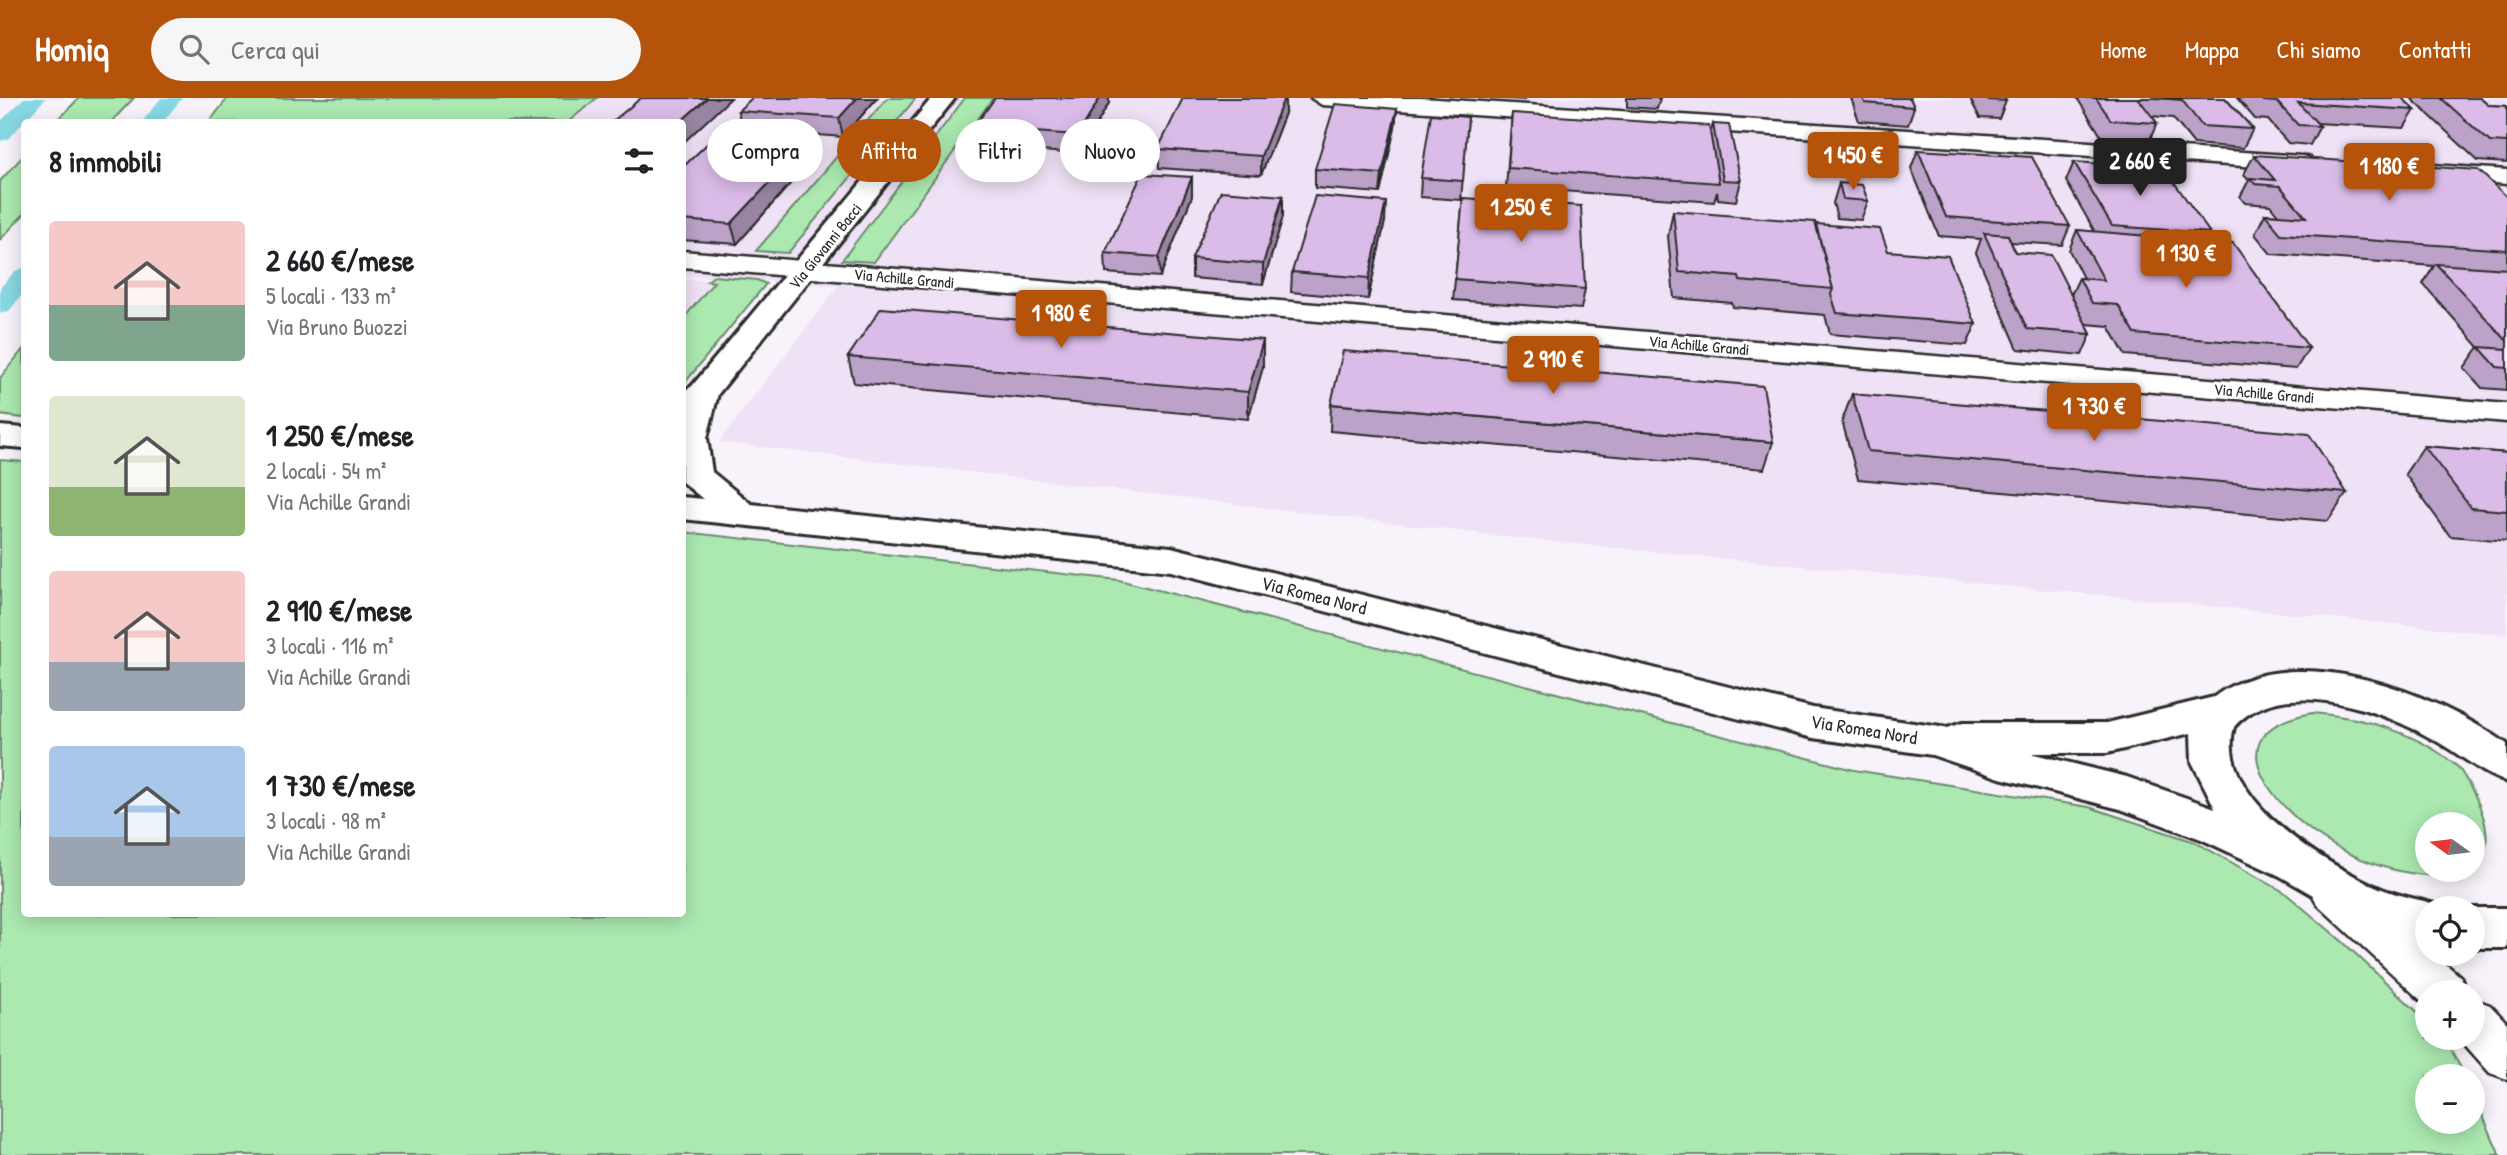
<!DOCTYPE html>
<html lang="it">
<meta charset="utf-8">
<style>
:root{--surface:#fff;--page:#f6f6f6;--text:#202124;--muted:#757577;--accent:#b45309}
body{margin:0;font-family:"Patrick Hand",sans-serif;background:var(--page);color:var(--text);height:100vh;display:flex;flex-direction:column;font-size:26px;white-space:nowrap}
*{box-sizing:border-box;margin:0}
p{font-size:23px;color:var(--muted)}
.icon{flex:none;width:38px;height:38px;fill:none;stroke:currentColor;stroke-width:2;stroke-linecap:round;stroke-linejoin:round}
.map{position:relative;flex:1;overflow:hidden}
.panel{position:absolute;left:21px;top:21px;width:665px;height:798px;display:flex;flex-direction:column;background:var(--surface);border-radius:7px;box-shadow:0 4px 18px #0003}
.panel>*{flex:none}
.hud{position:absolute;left:707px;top:21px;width:665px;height:63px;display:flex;gap:14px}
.needle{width:46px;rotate:284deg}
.fabs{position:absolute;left:2415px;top:714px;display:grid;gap:14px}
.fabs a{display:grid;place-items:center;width:70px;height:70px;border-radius:50%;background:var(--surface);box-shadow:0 4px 18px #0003;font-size:35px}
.price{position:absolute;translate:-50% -60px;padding:0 16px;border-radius:7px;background:var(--accent);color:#fff;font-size:23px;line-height:46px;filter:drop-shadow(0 2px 4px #0008)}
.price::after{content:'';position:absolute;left:50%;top:42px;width:21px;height:16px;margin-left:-10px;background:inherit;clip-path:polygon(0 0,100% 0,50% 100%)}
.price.on{background:#222;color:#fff}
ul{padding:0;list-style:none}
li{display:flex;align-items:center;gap:21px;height:175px;padding:0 28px}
li span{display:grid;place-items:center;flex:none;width:196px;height:140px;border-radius:7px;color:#555}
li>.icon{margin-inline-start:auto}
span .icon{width:84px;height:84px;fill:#fffc;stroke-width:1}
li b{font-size:30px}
h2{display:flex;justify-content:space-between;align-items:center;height:84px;padding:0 28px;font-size:30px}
.tag{padding:0 24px;border-radius:32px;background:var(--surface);box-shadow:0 4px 18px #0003;font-size:24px;line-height:63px}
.tag.on{background:var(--accent);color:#fff}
header{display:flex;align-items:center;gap:42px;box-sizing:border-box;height:98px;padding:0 35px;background:var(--accent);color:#fff}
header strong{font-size:33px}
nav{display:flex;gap:38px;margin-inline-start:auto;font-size:24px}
.search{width:490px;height:63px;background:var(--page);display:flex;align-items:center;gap:18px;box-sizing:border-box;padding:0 24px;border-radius:38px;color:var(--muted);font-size:26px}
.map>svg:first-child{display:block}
.built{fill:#efe2f6}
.green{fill:#abe9b0;stroke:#6b8a6e;stroke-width:2;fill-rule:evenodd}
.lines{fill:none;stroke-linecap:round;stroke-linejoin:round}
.canal{fill:#87d7e2;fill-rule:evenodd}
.minor-casing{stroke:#2b2b2b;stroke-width:5}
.secondary-casing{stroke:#2b2b2b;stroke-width:6}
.minor{fill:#fff;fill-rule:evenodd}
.secondary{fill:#fff;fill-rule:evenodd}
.wall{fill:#bca2c8;stroke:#2b2b2b;stroke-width:2}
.shaded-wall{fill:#9984a3;stroke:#2b2b2b;stroke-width:2}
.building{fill:#dbbce9;stroke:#2b2b2b;stroke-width:2}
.labels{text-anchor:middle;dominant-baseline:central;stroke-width:5;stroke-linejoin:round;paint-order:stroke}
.far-street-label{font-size:16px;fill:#2b2b2b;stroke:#fff}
.street-label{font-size:19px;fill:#2b2b2b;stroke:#fff}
</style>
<header>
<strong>Homiq</strong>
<div class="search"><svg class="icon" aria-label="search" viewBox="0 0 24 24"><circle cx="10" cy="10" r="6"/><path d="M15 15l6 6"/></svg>Cerca qui</div>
<nav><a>Home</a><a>Mappa</a><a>Chi siamo</a><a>Contatti</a></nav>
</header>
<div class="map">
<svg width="2507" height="1057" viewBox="0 0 2507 1057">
<rect width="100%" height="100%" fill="#f8f2fb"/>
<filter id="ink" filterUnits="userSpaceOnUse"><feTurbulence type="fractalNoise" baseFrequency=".0143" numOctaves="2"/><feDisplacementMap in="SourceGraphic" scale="14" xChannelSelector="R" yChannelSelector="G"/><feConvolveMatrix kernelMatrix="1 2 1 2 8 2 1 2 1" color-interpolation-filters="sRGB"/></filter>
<g filter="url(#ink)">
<g class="built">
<path d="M 597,0 L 2507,0 L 2507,537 L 1535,442 L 719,344 L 838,188 L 683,177 L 682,24 L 568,24 Z"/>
<path d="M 683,181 L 715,183 L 683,221 Z"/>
</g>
<g class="green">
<path d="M 79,0 L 134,0 L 111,24 L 56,24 Z"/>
<path d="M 228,0 L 597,0 L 568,24 L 209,24 Z"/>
<path d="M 887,0 L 916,0 L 788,155 L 756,153 Z"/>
<path d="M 965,0 L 993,0 L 874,164 L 842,162 Z"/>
<path d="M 24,57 L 24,116 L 0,142 L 0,83 Z"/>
<path d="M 714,178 L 757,182 L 766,186 L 683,287 L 683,221 L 714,184 L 707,183 Z"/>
<path d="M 24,250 L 24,320 L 0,317 L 0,280 Z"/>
<path d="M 0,362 L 24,364 L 24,816 L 682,816 L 683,434 L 1119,482 L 1854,672 L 2089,709 L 2195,744 L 2284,794 L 2343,844 L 2427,923 L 2427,940 L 2445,940 L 2465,978 L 2427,978 L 2427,1024 L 2473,1024 L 2473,995 L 2500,1057 L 0,1057 Z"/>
<path d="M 2312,615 C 2365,619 2419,635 2459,670 C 2507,743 2496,793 2399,773 C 2367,766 2330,749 2304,727 C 2254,685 2227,631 2312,615 ZM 2427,726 L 2473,726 L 2473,772 L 2427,772 Z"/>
</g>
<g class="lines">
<g class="canal">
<path d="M 24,0 L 46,0 L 8,41 L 0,43 L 0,24 Z"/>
<path d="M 161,0 L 182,0 L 163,24 L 142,24 Z"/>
<path d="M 24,170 L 24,194 L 9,213 L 0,215 L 0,190 L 15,173 Z"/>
</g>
<g class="minor-casing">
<g id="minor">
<path d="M 1311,0 L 1422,0 L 2302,58 L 2310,60 L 2314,65 L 2310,70 L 2302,72 L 1322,7 Z"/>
<path d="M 2433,67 L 2507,72 L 2507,86 L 2425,79 L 2421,74 L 2425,69 Z"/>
<path d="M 682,153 L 2507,306 L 2507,324 L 682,169 Z"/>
<path d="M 2333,775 L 2349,780 L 2427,850 L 2427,856 L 2434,856 L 2461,879 L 2467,894 L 2427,894 L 2427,908 L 2317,806 L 2311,793 L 2317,780 Z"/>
<path d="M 2473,901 L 2490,907 L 2507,925 L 2507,981 L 2490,975 L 2459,940 L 2473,940 Z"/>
</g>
</g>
<g class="secondary-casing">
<g id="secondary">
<path d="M 932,0 L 955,0 L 718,296 L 707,340 L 712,374 L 751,406 L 1171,449 L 1813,610 L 1947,630 L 1962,625 L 2107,625 L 2214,599 C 2294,539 2435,595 2507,646 L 2507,684 C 2482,676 2461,657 2438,644 C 2386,613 2282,574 2234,629 C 2214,701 2328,768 2382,791 C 2402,799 2424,802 2444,809 L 2427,810 L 2427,843 L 2351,819 L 2280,778 L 2201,741 L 2120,711 L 2000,680 L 1932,657 L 1813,640 L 1171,473 L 682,421 L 682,399 L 703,401 L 682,384 L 682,295 L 692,288 ZM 2191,635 L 2192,664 L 2215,710 L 2127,679 L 2030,655 L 2107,655 Z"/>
<path d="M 0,328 L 24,330 L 24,350 L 0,348 Z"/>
<rect x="2473" y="810" width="34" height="40"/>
</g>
</g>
<use href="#minor" class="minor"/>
<use href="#secondary" class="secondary"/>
</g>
<g class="wall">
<path d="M 877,0 L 843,39 L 742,31 L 738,13 Z"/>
<path d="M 1497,0 L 1524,0 L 1524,2 Z"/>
<path d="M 1627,0 L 1660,0 L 1657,11 L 1627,9 Z"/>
<path d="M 1851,0 L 1910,0 L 1914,9 L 1908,27 L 1859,23 Z"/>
<path d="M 1972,0 L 2004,0 L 2006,3 L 1999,21 L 1980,20 L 1971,3 Z"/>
<path d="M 2077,0 L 2225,0 L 2253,31 L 2243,50 L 2194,46 L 2173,20 L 2152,18 L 2157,25 L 2149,44 L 2103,41 Z"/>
<path d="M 2237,0 L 2402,0 L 2415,12 L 2404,30 L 2316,25 L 2320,28 L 2310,47 L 2288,45 L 2268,22 L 2255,21 Z"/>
<path d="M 2411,0 L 2480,0 L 2488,7 L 2507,8 L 2507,65 L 2478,63 Z"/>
<path d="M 1109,5 L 1079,56 L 976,48 L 973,30 Z"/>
<path d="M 1397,11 L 1395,29 L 1380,95 L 1315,90 L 1315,71 Z"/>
<path d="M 1285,15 L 1261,77 L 1159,70 L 1158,51 Z"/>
<path d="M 1512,15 L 1710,36 L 1713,26 L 1741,83 L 1736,103 L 1718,101 L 1717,94 L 1714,104 L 1506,89 Z"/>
<path d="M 1468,19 L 1461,102 L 1420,99 L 1421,80 Z"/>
<path d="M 1918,52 L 2070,128 L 2062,147 L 2011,144 L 2015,154 L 2071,197 L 2079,180 L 2083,180 L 2069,152 L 2077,132 L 2095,134 L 2066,83 L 2074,64 L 2210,135 L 2206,143 L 2309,250 L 2296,271 L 2125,257 L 2109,228 L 2086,226 L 2091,236 L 2082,257 L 2018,251 L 1976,155 L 1981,141 L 1939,138 L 1911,70 Z"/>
<path d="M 2254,57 L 2507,99 L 2507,292 L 2482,290 L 2464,270 L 2479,249 L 2423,186 L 2434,168 L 2271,156 L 2255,136 L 2265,116 L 2278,117 L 2270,107 L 2245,105 L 2240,99 L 2249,82 L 2244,76 Z"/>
<path d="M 805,69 L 737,146 L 682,142 L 682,70 Z"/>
<path d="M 1192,79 L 1192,98 L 1160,179 L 1106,175 L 1105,155 Z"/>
<path d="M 1839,85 L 1868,103 L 1861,122 L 1837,120 L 1833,105 Z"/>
<path d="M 1283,98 L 1283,118 L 1263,186 L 1192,180 L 1192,160 Z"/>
<path d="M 1463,100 L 1585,191 L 1581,211 L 1453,202 Z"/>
<path d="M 1673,113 L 1888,153 L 1976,226 L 1967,247 L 1830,236 L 1825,217 L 1733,209 L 1732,205 L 1674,200 L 1668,138 Z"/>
<path d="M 1385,123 L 1368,201 L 1291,194 L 1292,174 Z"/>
<path d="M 848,259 L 1263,269 L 1248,321 L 854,285 Z"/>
<path d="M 1852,296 L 2347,395 L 2328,423 L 1858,381 L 1842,323 Z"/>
<path d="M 1331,306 L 1773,344 L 1764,371 L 1330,333 Z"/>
<path d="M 2424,348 L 2507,355 L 2507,443 L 2450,438 L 2405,376 Z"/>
</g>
<g class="shaded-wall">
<path d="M 707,0 L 731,0 L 682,46 L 682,24 L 680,24 Z"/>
<path d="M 857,0 L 877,0 L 843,39 L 839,20 Z"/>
<path d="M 1100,0 L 1109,0 L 1109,5 L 1079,56 L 1078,37 Z"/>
<path d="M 1284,0 L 1285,0 L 1285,15 L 1261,77 L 1261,58 Z"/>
<path d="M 1397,11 L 1395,29 L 1380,95 L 1382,76 Z"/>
<path d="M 801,51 L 805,69 L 737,146 L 731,126 Z"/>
<path d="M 1192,79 L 1192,98 L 1160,179 L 1159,159 Z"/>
<path d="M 1283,98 L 1283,118 L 1263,186 L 1263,166 Z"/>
<path d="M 1386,104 L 1385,123 L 1368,201 L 1369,180 Z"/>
<path d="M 1263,242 L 1263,269 L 1248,321 L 1248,294 Z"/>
</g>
<g class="building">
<path d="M 641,0 L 707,0 L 680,24 L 612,24 Z"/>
<path d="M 752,0 L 857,0 L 839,20 L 738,13 Z"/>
<path d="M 995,0 L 1100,0 L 1078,37 L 973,30 Z"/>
<path d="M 1183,0 L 1284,0 L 1261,58 L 1158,51 Z"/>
<path d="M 1863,0 L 1910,0 L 1914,9 L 1865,5 Z"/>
<path d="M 1986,0 L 2004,0 L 2006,3 L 1987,2 Z"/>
<path d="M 2096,0 L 2138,0 L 2157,25 L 2111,22 Z"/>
<path d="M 2155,0 L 2225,0 L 2253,31 L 2202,28 L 2182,2 Z"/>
<path d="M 2261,0 L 2402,0 L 2415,12 L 2298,5 L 2320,28 L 2298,27 L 2277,4 L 2264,3 Z"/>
<path d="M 2441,0 L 2480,0 L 2488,7 L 2507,8 L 2507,45 L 2490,44 Z"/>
<path d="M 1335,6 L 1397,11 L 1382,76 L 1315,71 Z"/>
<path d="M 1512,15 L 1709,28 L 1719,85 L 1508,70 Z"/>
<path d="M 1431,16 L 1468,19 L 1463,83 L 1421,80 Z"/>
<path d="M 1713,26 L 1729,27 L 1741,83 L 1723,82 Z"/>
<path d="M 709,44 L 801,51 L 731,126 L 682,122 L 682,70 Z"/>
<path d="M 1918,52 L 2032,59 L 2070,128 L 1946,119 Z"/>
<path d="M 2254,57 L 2478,72 L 2507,99 L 2507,152 L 2281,136 L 2265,116 L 2306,119 L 2280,88 L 2255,86 L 2250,80 L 2275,82 Z"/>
<path d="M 2074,64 L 2164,70 L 2210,135 L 2112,128 Z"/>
<path d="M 1142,76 L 1192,79 L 1159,159 L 1105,155 Z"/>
<path d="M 1839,85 L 1862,87 L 1868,103 L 1843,101 Z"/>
<path d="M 1221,93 L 1283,98 L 1263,166 L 1192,160 Z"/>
<path d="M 1315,98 L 1386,104 L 1369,180 L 1292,174 Z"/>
<path d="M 1463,100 L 1581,108 L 1585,191 L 1455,181 Z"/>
<path d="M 1673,113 L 1815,124 L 1833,191 L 1740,183 L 1739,179 L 1679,174 Z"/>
<path d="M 1816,126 L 1880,131 L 1888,153 L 1948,158 L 1976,226 L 1837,215 L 1831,196 L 1833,191 Z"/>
<path d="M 2077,132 L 2233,145 L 2309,250 L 2135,236 L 2118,207 L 2092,205 L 2079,180 L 2104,182 Z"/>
<path d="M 1984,135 L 2008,137 L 2015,154 L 2051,157 L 2091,236 L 2027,231 Z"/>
<path d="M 2436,166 L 2507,171 L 2507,243 Z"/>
<path d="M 881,210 L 1263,242 L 1248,294 L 848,259 Z"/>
<path d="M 2479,249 L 2507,251 L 2507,270 L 2497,269 Z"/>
<path d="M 1343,253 L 1763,288 L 1773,344 L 1331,306 Z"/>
<path d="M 1852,296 L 2309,336 L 2347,395 L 1868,353 Z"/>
<path d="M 2424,348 L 2507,355 L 2507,413 L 2471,410 Z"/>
</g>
</g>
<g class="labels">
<g class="far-street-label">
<text transform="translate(825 148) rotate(-51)">Via Giovanni Bacci</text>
<text transform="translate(904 180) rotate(5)">Via Achille Grandi</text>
<text transform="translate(1699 247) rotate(5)">Via Achille Grandi</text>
<text transform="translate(2264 295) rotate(5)">Via Achille Grandi</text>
</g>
<g class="street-label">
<text transform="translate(1314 497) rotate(14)">Via Romea Nord</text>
<text transform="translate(1864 631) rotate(9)">Via Romea Nord</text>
</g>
</g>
</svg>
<div class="fabs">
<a><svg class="needle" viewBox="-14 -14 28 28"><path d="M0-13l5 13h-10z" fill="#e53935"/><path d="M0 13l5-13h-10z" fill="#757577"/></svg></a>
<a><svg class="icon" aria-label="locate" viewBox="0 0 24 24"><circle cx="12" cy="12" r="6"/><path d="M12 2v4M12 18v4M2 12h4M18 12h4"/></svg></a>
<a>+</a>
<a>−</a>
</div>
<b class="price" style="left:1853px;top:94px">1 450 €</b>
<b class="price on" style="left:2140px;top:100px">2 660 €</b>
<b class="price" style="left:2389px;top:105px">1 180 €</b>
<b class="price" style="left:1521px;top:146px">1 250 €</b>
<b class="price" style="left:2186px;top:192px">1 130 €</b>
<b class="price" style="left:1061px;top:252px">1 980 €</b>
<b class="price" style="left:1553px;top:298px">2 910 €</b>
<b class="price" style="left:2094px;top:345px">1 730 €</b>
<div class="hud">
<a class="tag">Compra</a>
<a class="tag on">Affitta</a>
<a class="tag">Filtri</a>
<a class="tag">Nuovo</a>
</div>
<section class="panel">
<h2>8 immobili<svg class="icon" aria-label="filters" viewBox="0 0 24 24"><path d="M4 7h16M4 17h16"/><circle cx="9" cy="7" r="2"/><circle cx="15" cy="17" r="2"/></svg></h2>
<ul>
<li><span style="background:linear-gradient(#f6c9c9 60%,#7fa58c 0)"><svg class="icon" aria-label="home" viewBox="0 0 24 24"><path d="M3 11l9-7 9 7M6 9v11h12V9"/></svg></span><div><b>2 660 €/mese</b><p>5 locali · 133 m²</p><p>Via Bruno Buozzi</p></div></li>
<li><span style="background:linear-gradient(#dfe7d0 65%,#8fb573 0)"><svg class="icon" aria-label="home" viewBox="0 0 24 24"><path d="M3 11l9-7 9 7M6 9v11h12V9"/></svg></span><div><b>1 250 €/mese</b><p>2 locali · 54 m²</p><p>Via Achille Grandi</p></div></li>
<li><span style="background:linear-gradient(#f6c9c9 65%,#9aa5b1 0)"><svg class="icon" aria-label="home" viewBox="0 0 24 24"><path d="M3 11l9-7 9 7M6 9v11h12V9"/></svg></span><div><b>2 910 €/mese</b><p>3 locali · 116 m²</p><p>Via Achille Grandi</p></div></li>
<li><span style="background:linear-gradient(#a9c7e8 65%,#9aa5b1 0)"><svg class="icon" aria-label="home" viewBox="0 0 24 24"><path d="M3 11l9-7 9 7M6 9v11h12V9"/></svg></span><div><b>1 730 €/mese</b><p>3 locali · 98 m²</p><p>Via Achille Grandi</p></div></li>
</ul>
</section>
</div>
